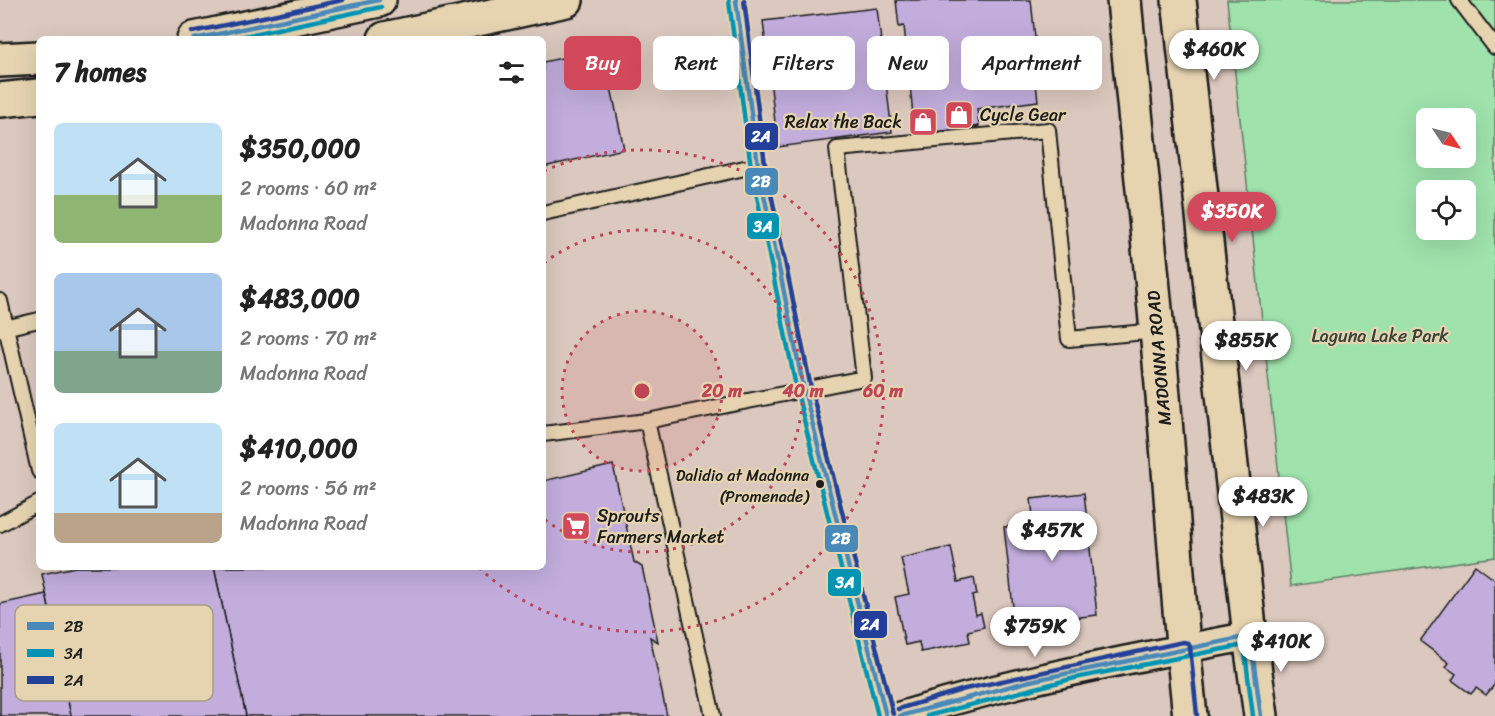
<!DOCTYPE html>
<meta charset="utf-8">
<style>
:root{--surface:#fff;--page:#f6f6f6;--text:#222;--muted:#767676;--accent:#d1495b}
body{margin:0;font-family:Sriracha,sans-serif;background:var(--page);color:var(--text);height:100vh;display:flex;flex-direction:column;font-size:22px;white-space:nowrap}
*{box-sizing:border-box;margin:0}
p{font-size:20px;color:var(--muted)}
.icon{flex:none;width:33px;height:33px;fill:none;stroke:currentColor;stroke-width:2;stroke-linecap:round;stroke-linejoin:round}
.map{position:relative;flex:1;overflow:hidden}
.side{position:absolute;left:36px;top:36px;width:510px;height:534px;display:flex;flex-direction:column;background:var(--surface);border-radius:9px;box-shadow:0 6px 24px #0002}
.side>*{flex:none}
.guide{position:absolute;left:564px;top:36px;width:570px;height:54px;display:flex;gap:12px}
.needle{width:39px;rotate:125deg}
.controls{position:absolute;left:1416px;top:108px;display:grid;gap:12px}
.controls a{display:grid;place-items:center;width:60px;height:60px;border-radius:9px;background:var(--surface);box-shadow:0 6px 24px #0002;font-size:30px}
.price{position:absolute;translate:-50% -51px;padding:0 14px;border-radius:21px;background:#fff;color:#222;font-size:20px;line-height:39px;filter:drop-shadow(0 2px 3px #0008)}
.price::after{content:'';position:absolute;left:50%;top:36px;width:18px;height:14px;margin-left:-9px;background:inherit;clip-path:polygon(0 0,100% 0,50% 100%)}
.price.on{background:var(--accent);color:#fff}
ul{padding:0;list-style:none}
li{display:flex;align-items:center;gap:18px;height:150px;padding:0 18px}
li span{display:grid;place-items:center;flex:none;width:168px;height:120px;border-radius:9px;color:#555}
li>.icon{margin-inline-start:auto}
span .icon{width:72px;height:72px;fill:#fffc;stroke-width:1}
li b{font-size:26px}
h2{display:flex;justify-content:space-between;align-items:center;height:72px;padding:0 18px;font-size:26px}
.pill{padding:0 21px;border-radius:9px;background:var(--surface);box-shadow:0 6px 24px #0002;font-size:21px;line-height:54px}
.pill.on{background:var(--accent);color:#fff}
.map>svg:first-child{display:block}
.green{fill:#9fe2ac;stroke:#5e7f64;stroke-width:1.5;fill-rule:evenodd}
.building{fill:#c2addd;stroke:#1c1c1c;stroke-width:1.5}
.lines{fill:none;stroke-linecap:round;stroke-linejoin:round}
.service-casing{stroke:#1c1c1c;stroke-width:18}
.minor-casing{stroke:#1c1c1c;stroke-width:32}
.tertiary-casing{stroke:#1c1c1c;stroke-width:38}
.secondary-casing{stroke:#1c1c1c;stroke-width:38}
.service{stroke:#e6d4b1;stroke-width:14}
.minor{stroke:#e6d4b1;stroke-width:27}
.tertiary{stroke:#e6d4b1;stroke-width:33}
.secondary{stroke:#e6d4b1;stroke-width:33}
.bus-1-casing{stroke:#e6d4b1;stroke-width:9}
.bus-2-casing{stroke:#e6d4b1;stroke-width:9}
.bus-3-casing{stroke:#e6d4b1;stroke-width:9}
.bus-1{stroke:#4889b9;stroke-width:4.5}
.bus-2{stroke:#0494b3;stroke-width:4.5}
.bus-3{stroke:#223f99;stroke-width:4.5}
.ring{fill:none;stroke:#bf4455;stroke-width:3;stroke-dasharray:3 6}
.bus-dot{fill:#1c1c1c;stroke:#e6d4b1;stroke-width:2}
.labels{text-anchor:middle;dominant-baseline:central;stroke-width:4.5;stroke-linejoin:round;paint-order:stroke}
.bus-label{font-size:16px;fill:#1c1c1c;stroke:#e6d4b1;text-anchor:end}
.poi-label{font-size:18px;fill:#1c1c1c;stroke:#e6d4b1;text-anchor:start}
.park-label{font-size:18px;fill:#364439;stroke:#e6d4b1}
.street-label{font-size:18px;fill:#1c1c1c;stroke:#e6d4b1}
.key{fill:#e6d4b1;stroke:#a99d84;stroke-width:1.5}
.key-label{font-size:16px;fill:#1c1c1c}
.centre{fill:#bf4455;stroke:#e6d4b1;stroke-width:3}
.ring-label{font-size:18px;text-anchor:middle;font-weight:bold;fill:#bf4455;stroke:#e6d4b1;stroke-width:4.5;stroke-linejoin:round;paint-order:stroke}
.line-badge{stroke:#e6d4b1;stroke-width:2}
.badge-label{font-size:16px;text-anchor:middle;font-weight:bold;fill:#fff}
</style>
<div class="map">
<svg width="1495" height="716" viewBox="0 0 1495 716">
<rect width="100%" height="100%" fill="#dbc8be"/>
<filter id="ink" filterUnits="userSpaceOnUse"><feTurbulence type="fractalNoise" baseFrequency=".0167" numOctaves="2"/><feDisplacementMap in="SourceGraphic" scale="12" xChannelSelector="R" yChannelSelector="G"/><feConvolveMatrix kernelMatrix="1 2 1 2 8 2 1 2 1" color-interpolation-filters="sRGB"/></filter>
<g filter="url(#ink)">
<path class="green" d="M 1227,0 L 1495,0 L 1495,557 L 1291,586 ZM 1426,118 L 1466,118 L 1466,158 L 1426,158 ZM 1426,190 L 1466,190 L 1466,230 L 1426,230 Z"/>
<g class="building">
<path d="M 896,0 L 1031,0 L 1039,75 L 1035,75 L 1038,101 L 977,109 L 979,126 L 915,135 L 904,26 L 899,27 Z"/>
<path d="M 877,8 L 892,132 L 778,147 L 763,21 Z"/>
<path d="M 603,49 L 624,149 L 543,167 L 543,62 Z"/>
<path d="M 613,465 L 634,562 L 642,567 L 658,642 L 650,637 L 667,716 L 246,716 L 214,567 L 543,567 L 543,481 Z"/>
<path d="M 1084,493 L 1097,615 L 1015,625 L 1004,527 L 1034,524 L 1031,499 Z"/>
<path d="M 951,547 L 958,582 L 974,578 L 977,595 L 972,596 L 976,615 L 981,613 L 984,627 L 968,631 L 970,642 L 921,652 L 919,642 L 905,645 L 895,597 L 909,594 L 901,558 Z"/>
<path d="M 1475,565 L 1495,580 L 1495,684 L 1486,695 L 1476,688 L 1471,694 L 1452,680 L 1456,674 L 1446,667 L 1449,663 L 1420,641 Z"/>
<path d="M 75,567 L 214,567 L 246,716 L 71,716 L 42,574 Z"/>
<path d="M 46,594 L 71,716 L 0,716 L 0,604 Z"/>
</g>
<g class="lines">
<g class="service-casing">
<g id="service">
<path d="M 736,0 L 758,165 L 804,390 L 886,716"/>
<path d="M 1459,0 L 1495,47"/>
<path d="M 543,213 L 758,165"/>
<path d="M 0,301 L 39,471"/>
<path d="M 0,329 L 39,320"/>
<path d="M 647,421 L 713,716"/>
<path d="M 543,434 L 647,421 L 864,378 L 837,149 L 1048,130 L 1069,339 L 1157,331"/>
<path d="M 0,524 L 39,503"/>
</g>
</g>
<g class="minor-casing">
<path id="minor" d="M 900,716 C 1014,681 1132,658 1250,636"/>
</g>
<g class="tertiary-casing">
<g id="tertiary">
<path d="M 194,39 L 379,0"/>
<path d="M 385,39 L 566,0"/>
<path d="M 0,60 L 39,58"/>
<path d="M 0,100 L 39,96"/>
</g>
</g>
<g class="secondary-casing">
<g id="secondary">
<path d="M 1124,0 C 1134,110 1147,220 1157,331 C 1170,459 1176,588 1190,716"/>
<path d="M 1179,0 L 1250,636 L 1261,716"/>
</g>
</g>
<use href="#service" class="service"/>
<use href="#minor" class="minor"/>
<use href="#tertiary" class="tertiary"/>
<use href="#secondary" class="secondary"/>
<g class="bus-1-casing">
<g id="bus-1">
<path d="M 736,0 L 758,165 L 804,390 L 886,716"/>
<path d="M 194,39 L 379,0"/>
<path d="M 900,716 L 1030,681 L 1250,636 L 1261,716"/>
</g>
</g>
<g class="bus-2-casing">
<g id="bus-2">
<path d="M 729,1 L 751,167 L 797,392 L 878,716"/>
<path d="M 230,39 L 381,7"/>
<path d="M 927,716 L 1075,678 L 1244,645 L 1253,716"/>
</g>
</g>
<g class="bus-3-casing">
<g id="bus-3">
<path d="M 744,0 L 765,164 L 811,388 L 893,714"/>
<path d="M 192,32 L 343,0"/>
<path d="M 898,709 L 965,689 L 1183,642 L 1188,643 L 1190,647 L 1197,715"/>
</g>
</g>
<use href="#bus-1" class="bus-1"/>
<use href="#bus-2" class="bus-2"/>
<use href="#bus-3" class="bus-3"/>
</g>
</g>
<circle cx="642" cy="391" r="80" fill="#bf4455" fill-opacity=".12"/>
<g class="ring">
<circle cx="642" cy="391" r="80"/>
<path d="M544 263A161 161 0 1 1 544 519"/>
<path d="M544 171A241 241 0 1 1 478 567"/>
</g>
<defs>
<g id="shop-square" transform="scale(1.5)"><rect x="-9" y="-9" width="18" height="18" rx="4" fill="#d1495b" stroke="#e6d4b1"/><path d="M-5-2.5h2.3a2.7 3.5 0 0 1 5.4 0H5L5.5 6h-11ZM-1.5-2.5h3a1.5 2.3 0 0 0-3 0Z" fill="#fff"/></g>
<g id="supermarket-square" transform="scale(1.5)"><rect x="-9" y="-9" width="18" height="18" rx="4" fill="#d1495b" stroke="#e6d4b1"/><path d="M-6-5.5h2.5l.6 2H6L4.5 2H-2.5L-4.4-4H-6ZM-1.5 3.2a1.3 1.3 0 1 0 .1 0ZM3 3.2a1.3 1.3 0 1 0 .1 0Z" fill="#fff"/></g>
</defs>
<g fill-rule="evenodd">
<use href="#shop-square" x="959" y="115"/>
<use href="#shop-square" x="923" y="122"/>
<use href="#supermarket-square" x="576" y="526"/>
</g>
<circle class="bus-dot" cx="820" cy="484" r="5"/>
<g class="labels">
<g class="bus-label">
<text x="809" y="475">Dalidio at Madonna<tspan x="809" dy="21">(Promenade)</tspan></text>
</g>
<g class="poi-label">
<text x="980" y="115">Cycle Gear</text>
<text x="902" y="122" text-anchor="end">Relax the Back</text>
<text x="597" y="516">Sprouts<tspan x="597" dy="21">Farmers Market</tspan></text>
</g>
<g class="park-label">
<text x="1380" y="336">Laguna Lake Park</text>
</g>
<g class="street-label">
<text transform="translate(1159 358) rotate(-95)">MADONNA ROAD</text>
</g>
</g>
<rect x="15" y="605" width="198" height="96" rx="9" class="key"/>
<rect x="27" y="622" width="27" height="8" fill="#4889b9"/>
<rect x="27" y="649" width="27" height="8" fill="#0494b3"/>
<rect x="27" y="676" width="27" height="8" fill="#223f99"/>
<g class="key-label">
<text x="64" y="632">2B</text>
<text x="64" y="659">3A</text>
<text x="64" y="686">2A</text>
</g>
<circle cx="642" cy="391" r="9" class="centre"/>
<g class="ring-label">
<text x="722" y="397">20 m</text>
<text x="803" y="397">40 m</text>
<text x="883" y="397">60 m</text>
</g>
<g class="line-badge">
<rect x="744" y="122" width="35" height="29" rx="6" fill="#223f99"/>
<rect x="744" y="167" width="35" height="29" rx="6" fill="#4889b9"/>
<rect x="746" y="212" width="34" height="28" rx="6" fill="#0494b3"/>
<rect x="824" y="524" width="35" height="29" rx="6" fill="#4889b9"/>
<rect x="827" y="568" width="35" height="29" rx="6" fill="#0494b3"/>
<rect x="853" y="610" width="35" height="29" rx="6" fill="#223f99"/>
</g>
<g class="badge-label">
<text x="761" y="142">2A</text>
<text x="761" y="187">2B</text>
<text x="763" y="232">3A</text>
<text x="841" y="544">2B</text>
<text x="845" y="588">3A</text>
<text x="870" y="630">2A</text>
</g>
</svg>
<div class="controls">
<a><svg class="needle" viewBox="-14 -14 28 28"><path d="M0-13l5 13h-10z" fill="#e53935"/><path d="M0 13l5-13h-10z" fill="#767676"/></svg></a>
<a><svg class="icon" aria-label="locate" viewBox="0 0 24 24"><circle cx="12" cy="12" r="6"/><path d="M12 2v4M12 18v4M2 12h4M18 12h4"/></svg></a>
</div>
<b class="price" style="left:1214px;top:81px">$460K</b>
<b class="price on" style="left:1232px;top:243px">$350K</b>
<b class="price" style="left:1246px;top:372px">$855K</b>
<b class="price" style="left:1263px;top:528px">$483K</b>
<b class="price" style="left:1052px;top:562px">$457K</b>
<b class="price" style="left:1035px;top:658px">$759K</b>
<b class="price" style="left:1281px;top:673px">$410K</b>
<div class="guide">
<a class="pill on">Buy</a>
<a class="pill">Rent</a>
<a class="pill">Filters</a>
<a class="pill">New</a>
<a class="pill">Apartment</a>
</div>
<section class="side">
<h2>7 homes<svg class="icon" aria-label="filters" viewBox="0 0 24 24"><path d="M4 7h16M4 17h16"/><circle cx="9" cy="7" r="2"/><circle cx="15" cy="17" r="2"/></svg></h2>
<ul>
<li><span style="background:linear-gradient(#bfe0f5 60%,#8fb573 0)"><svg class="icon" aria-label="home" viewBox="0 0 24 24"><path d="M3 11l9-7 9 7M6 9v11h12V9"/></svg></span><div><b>$350,000</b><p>2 rooms · 60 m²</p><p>Madonna Road</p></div></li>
<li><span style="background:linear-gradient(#a9c7e8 65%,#7fa58c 0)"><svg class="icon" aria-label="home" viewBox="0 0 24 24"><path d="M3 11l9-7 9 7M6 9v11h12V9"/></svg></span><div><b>$483,000</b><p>2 rooms · 70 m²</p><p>Madonna Road</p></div></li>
<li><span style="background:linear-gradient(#bfe0f5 75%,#b9a48a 0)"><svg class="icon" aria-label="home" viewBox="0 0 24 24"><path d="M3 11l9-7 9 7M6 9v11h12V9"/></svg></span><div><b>$410,000</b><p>2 rooms · 56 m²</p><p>Madonna Road</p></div></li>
</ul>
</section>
</div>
